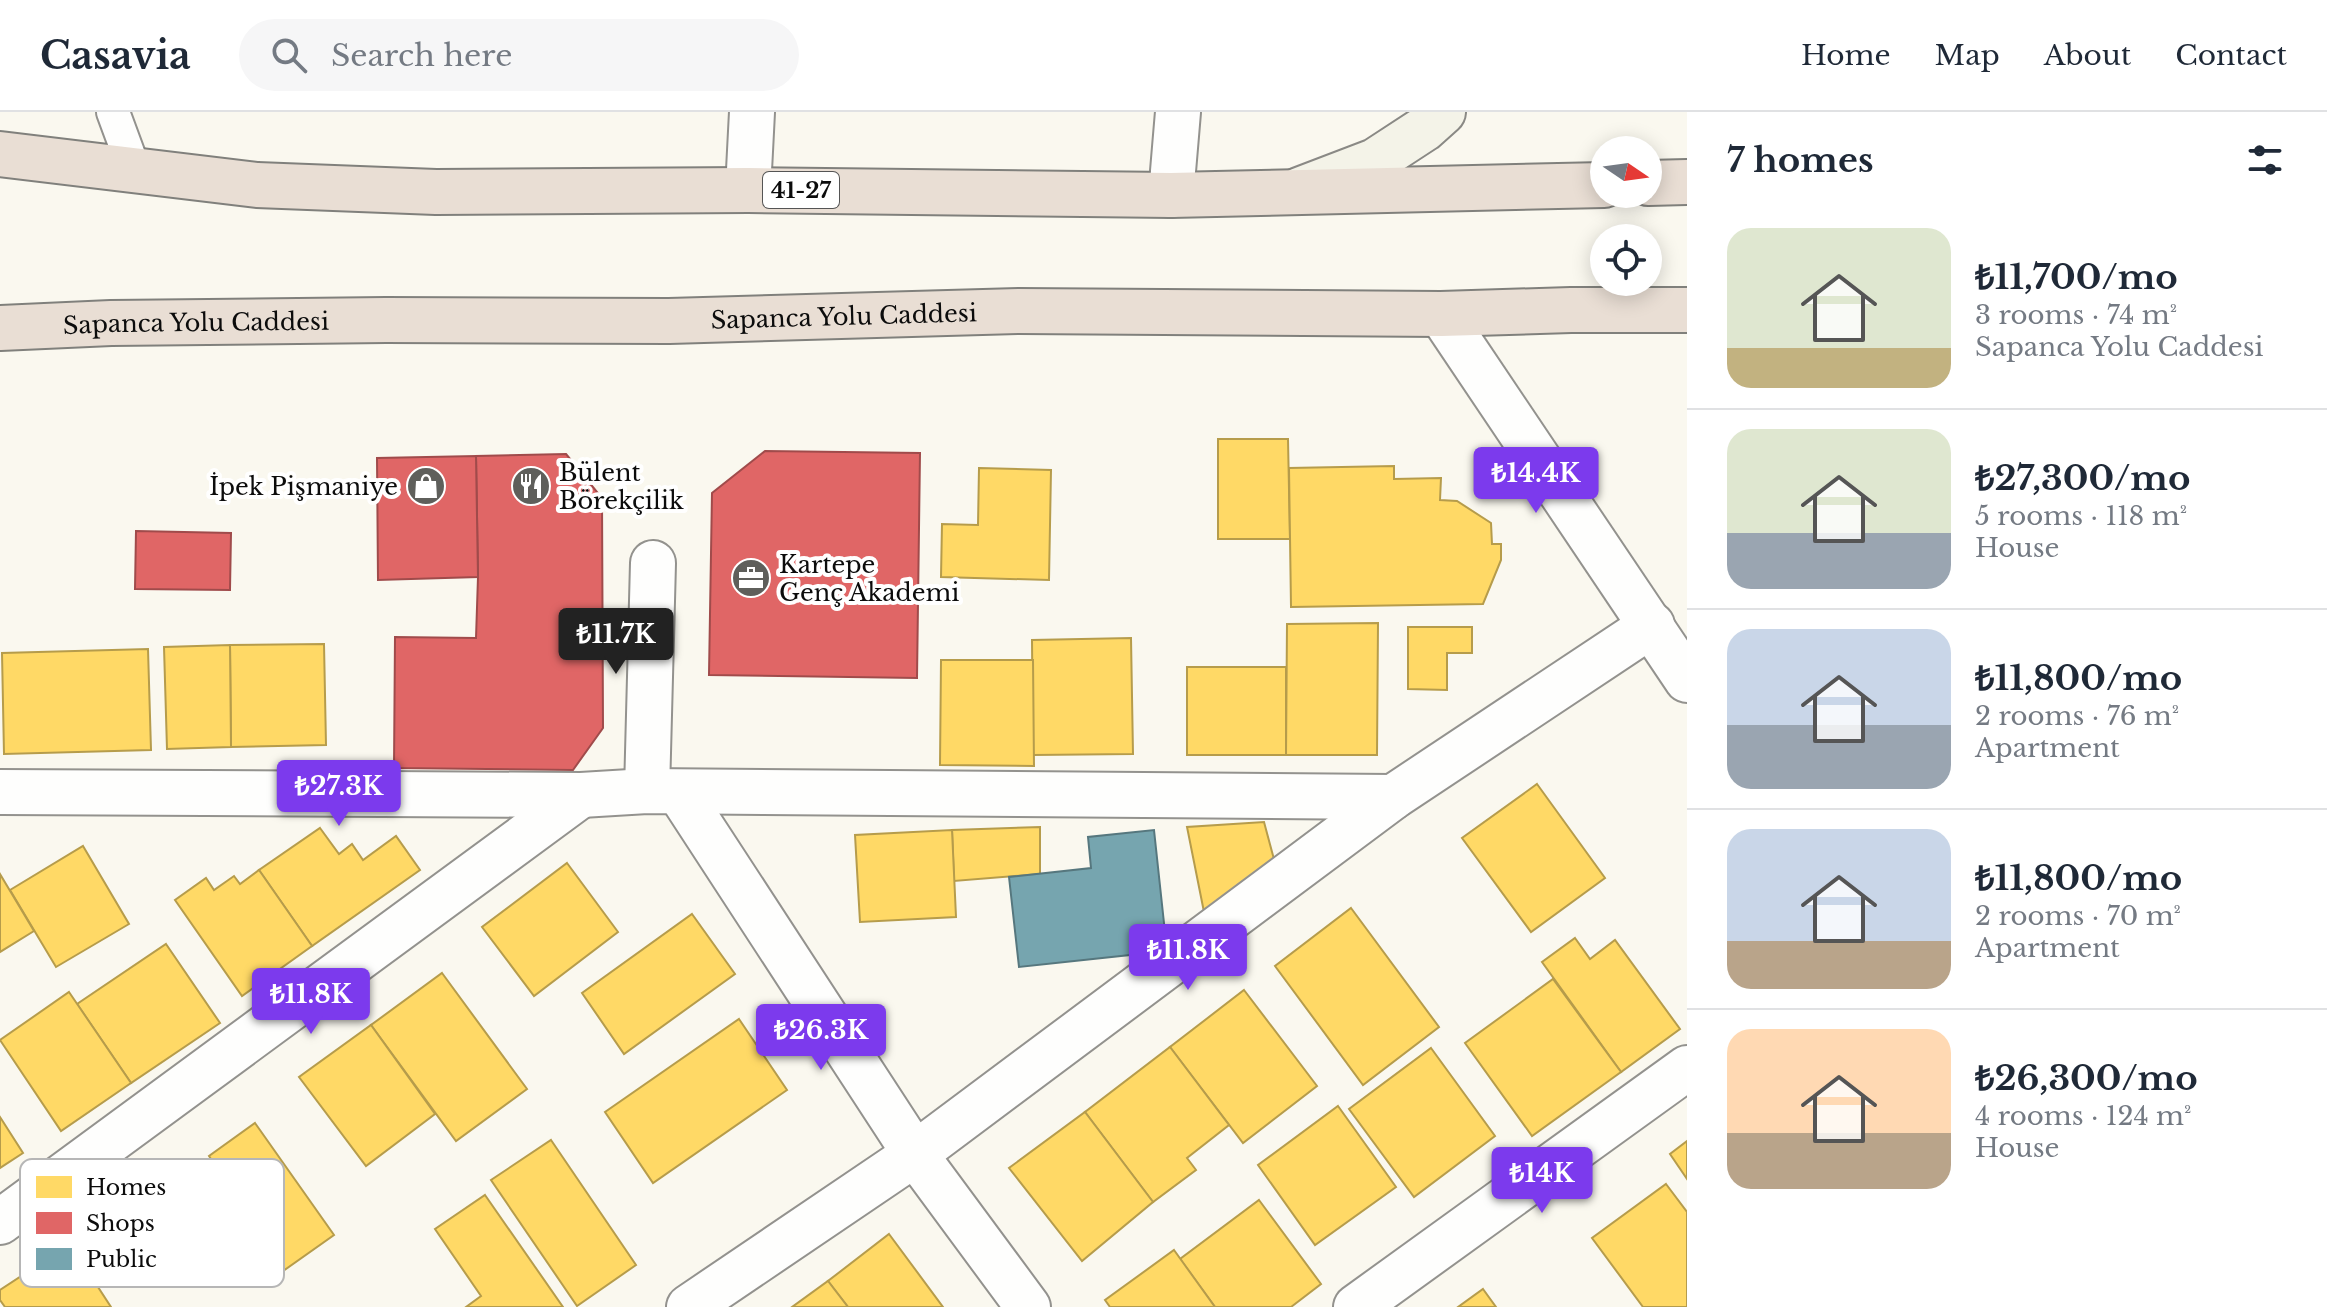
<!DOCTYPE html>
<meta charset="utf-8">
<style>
:root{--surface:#fff;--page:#f6f6f7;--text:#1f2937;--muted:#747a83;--line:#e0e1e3;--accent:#7c3aed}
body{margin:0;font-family:"Libre Baskerville",serif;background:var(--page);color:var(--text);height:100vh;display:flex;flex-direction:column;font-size:30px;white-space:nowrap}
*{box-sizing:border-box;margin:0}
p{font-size:26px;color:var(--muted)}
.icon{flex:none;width:44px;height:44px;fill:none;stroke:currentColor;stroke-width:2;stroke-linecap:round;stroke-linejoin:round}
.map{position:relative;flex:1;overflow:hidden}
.details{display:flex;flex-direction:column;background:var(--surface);width:640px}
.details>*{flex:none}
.needle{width:52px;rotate:103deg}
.fabs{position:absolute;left:1590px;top:24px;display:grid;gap:16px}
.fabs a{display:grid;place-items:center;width:72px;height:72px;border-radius:50%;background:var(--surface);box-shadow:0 4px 20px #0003;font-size:40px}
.price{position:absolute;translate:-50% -68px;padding:0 18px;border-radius:8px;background:var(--accent);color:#fff;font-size:26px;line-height:52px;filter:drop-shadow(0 2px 4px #0008)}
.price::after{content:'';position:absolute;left:50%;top:48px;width:24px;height:18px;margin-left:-12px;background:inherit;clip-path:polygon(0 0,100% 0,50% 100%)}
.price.on{background:#222;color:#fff}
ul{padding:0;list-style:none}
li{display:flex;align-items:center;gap:24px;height:200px;padding:0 40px}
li+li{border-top:2px solid var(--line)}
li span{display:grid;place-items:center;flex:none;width:224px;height:160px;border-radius:24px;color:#555}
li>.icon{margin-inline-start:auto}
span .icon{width:96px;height:96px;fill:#fffc;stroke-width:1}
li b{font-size:34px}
h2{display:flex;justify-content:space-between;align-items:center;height:96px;padding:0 40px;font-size:34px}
header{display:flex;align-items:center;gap:48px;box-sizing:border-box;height:112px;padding:0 40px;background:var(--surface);border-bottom:2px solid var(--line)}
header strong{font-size:38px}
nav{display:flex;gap:44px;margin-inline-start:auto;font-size:28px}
.search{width:560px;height:72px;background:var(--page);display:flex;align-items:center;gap:20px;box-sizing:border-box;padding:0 28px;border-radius:44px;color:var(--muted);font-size:30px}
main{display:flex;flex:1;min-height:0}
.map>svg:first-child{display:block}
.homes{fill:#ffd966;stroke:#b69c4b;stroke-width:2}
.shops{fill:#e06666;stroke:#a04b4b;stroke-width:2}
.public{fill:#76a5af;stroke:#56777e;stroke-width:2}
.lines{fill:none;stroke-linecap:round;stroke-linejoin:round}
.lane-casing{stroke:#93928e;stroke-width:36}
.street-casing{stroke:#93928e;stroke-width:48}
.secondary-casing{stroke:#8a8985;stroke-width:48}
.highway-casing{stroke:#80807c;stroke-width:48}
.lane{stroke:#fefefd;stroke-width:32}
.street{stroke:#fefefd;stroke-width:44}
.secondary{stroke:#f4f3e8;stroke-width:44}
.highway{stroke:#e9ded4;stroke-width:44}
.labels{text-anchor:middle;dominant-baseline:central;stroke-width:8;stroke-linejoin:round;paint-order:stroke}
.shield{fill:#fff;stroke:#555;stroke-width:2}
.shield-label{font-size:22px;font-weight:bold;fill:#0c0c0c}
.street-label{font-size:24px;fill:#0c0c0c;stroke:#fff}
.poi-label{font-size:24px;fill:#0c0c0c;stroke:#fff;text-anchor:start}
.key{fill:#fff;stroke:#b6b6b6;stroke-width:2}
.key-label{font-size:22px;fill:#0c0c0c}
</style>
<header>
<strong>Casavia</strong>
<div class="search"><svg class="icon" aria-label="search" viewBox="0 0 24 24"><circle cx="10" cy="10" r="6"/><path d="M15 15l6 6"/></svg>Search here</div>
<nav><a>Home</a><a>Map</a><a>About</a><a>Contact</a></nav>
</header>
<main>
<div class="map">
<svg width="1687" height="1195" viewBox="0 0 1687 1195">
<rect width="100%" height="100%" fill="#faf8ef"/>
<g class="homes">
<path d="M 1218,327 L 1288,327 L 1290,427 L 1218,427 Z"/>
<path d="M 1394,354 L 1394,367 L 1441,366 L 1440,388 L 1457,389 L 1491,411 L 1492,432 L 1501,432 L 1501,448 L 1483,492 L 1291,495 L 1289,356 Z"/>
<path d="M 979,356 L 1051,358 L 1049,468 L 941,465 L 942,412 L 978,413 Z"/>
<path d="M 1378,511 L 1377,643 L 1286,643 L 1287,512 Z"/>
<path d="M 1408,515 L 1472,515 L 1472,541 L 1447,541 L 1447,578 L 1408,577 Z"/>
<path d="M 1131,526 L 1133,642 L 1033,643 L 1032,528 Z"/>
<path d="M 324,532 L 326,633 L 231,635 L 230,533 Z"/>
<path d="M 230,533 L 231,635 L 167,637 L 164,535 Z"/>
<path d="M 148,537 L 151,638 L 4,642 L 2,541 Z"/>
<path d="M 941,548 L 1033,548 L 1034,654 L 940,653 Z"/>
<rect x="1187" y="555" width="99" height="88"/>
<path d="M 1537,672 L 1605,766 L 1531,820 L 1462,726 Z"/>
<path d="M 1264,710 L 1275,751 L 1204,800 L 1187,715 Z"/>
<path d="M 1040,715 L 1040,762 L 954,769 L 952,718 Z"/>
<path d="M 320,716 L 339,742 L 352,732 L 363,748 L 396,724 L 420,758 L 312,834 L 259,758 Z"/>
<path d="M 952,718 L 956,805 L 860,810 L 855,723 Z"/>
<path d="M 83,734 L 129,812 L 56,855 L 10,778 Z"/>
<path d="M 567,751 L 618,820 L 534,884 L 482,815 Z"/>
<path d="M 259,758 L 312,834 L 242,884 L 175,788 L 206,766 L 214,778 L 234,764 L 240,772 Z"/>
<path d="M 0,762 L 34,819 L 0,840 Z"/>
<path d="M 1351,796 L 1439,915 L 1363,973 L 1275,854 Z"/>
<path d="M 692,802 L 735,862 L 624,942 L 582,881 Z"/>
<path d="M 1575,826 L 1590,847 L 1615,828 L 1680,917 L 1621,960 L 1542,850 Z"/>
<path d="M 166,832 L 220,911 L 131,971 L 77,892 Z"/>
<path d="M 442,861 L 527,977 L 456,1029 L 371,913 Z"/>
<path d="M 1553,867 L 1621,960 L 1532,1024 L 1465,931 Z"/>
<path d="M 1244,878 L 1317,974 L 1243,1031 L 1170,935 Z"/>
<path d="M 69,880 L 131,971 L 61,1019 L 0,928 Z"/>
<path d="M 739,907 L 787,978 L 653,1071 L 605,1000 Z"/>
<path d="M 371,913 L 435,1002 L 366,1054 L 299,965 Z"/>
<path d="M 1170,935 L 1229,1013 L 1187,1046 L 1196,1058 L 1153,1090 L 1085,1000 Z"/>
<path d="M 1431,936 L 1495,1024 L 1414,1085 L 1349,997 Z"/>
<path d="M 1338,994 L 1396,1075 L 1315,1133 L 1258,1053 Z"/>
<path d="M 1085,1000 L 1153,1090 L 1082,1149 L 1009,1056 Z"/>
<path d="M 0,1005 L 23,1041 L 0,1056 Z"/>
<path d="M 255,1011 L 334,1123 L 269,1169 L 193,1061 L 211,1047 L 209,1044 Z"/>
<path d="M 551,1028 L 636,1153 L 577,1194 L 491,1068 Z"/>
<path d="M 1687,1029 L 1687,1067 L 1670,1042 Z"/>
<path d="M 1666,1072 L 1687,1100 L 1687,1195 L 1643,1195 L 1592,1126 Z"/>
<path d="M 485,1083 L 563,1195 L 466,1195 L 481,1184 L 435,1117 Z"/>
<path d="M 1259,1088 L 1321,1172 L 1291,1195 L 1215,1195 L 1180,1147 Z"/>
<path d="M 889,1122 L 943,1195 L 848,1195 L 828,1169 Z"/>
<path d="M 70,1132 L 111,1195 L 5,1195 L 0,1188 L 0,1178 Z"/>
<path d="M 1174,1138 L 1215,1195 L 1110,1195 L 1105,1188 Z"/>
<path d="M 828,1169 L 848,1195 L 792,1195 Z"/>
<path d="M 1483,1177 L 1496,1195 L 1458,1195 Z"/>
</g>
<g class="shops">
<path d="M 765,339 L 920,341 L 917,566 L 709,563 L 712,381 Z"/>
<path d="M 566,342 L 602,386 L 603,616 L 573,658 L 394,656 L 395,525 L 476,526 L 478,465 L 476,344 Z"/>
<path d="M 476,344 L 478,465 L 378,468 L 377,346 Z"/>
<path d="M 136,419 L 231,421 L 230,478 L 135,477 Z"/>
</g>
<path class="public" d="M 1154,718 L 1167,839 L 1019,855 L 1009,765 L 1091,756 L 1088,725 Z"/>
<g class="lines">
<g class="lane-casing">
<path id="lane" d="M 113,0 L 134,57"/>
</g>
<g class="street-casing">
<g id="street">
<path d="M 748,78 L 752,0"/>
<path d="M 1171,83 L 1178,0"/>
<path d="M 1441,202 L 1687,568"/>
<path d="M 647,679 L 653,451"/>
<path d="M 0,680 L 581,683 L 647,679 L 1393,685"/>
<path d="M 679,680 L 915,1042 L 1028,1195"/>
<path d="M 0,1110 L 581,683"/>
<path d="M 689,1195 L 915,1042 L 1393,685 L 1652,513"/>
<path d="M 1356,1195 L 1687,956"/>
</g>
</g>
<g class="secondary-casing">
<path id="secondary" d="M 1299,78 L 1375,49 L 1424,17 L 1443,0"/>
</g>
<g class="highway-casing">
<g id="highway">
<path d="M 0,42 L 257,73 L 436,80 L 748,78 L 1171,83 L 1604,73"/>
<path d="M 1648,71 L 1687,70"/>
<path id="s1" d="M 0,216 L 111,211 L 386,208 L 669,209 L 1019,199 L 1441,202 L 1571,198 L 1687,198"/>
</g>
</g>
<use href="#lane" class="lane"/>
<use href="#street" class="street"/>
<use href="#secondary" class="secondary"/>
<use href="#highway" class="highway"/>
</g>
<defs>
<g id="shop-disc" transform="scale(2)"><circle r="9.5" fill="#5f5f5b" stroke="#fff"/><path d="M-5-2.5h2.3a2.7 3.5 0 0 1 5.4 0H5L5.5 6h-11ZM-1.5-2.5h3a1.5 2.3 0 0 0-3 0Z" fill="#fff"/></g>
<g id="restaurant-disc" transform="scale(2)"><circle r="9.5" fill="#5f5f5b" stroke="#fff"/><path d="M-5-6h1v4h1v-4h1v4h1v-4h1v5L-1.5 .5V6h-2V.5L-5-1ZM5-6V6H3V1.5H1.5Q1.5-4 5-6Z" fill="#fff"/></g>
<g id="office-disc" transform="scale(2)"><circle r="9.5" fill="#5f5f5b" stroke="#fff"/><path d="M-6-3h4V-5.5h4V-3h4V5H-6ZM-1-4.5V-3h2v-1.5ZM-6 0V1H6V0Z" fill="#fff"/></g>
</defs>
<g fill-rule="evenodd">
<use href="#shop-disc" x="426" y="374"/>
<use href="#restaurant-disc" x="531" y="374"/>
<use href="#office-disc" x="751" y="466"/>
</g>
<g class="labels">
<rect class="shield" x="763" y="60" width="76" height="36" rx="6"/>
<g class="shield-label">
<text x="801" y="78">41-27</text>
</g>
<g class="street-label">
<text stroke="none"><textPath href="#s1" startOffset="844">Sapanca Yolu Caddesi</textPath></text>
<text stroke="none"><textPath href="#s1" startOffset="196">Sapanca Yolu Caddesi</textPath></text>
</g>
<g class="poi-label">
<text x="559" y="360">Bülent<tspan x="559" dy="28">Börekçilik</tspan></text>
<text x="398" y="374" text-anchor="end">İpek Pişmaniye</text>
<text x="779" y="452">Kartepe<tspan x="779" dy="28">Genç Akademi</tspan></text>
</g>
</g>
<rect x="20" y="1047" width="264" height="128" rx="12" class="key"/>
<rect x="36" y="1064" width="36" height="22" fill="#ffd966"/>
<rect x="36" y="1100" width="36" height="22" fill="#e06666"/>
<rect x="36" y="1136" width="36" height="22" fill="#76a5af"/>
<g class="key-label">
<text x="86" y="1083">Homes</text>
<text x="86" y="1119">Shops</text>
<text x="86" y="1155">Public</text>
</g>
</svg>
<div class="fabs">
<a><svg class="needle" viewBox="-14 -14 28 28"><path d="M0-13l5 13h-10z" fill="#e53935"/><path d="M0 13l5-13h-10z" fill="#747a83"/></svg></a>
<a><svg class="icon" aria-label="locate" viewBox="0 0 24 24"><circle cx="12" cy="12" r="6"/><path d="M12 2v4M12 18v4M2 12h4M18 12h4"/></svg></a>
</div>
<b class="price" style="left:1536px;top:403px">₺14.4K</b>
<b class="price on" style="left:616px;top:564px">₺11.7K</b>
<b class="price" style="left:339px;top:716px">₺27.3K</b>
<b class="price" style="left:1188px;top:880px">₺11.8K</b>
<b class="price" style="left:311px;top:924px">₺11.8K</b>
<b class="price" style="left:821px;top:960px">₺26.3K</b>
<b class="price" style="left:1542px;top:1103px">₺14K</b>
</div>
<section class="details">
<h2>7 homes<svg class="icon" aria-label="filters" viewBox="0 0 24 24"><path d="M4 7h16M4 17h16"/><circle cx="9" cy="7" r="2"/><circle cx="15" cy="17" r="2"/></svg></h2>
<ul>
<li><span style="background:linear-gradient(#dfe7d0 75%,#c2b280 0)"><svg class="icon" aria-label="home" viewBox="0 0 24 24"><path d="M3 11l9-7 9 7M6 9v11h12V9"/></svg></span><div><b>₺11,700/mo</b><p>3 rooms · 74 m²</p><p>Sapanca Yolu Caddesi</p></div></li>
<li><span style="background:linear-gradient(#dfe7d0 65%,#9aa5b1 0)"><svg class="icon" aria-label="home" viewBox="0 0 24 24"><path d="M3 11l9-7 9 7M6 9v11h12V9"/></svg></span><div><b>₺27,300/mo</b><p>5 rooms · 118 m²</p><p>House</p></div></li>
<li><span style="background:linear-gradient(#c9d6e8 60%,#9aa5b1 0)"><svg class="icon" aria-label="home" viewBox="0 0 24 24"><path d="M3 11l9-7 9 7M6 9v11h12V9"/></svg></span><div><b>₺11,800/mo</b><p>2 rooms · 76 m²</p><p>Apartment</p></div></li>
<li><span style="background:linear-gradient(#c9d6e8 70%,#b9a48a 0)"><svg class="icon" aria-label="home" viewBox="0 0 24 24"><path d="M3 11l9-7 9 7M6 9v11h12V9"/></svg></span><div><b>₺11,800/mo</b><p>2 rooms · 70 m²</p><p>Apartment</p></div></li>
<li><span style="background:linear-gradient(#ffd9b3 65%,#b9a48a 0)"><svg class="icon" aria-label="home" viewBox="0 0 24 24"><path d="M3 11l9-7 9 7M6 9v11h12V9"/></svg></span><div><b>₺26,300/mo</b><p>4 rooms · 124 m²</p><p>House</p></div></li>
</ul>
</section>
</main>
